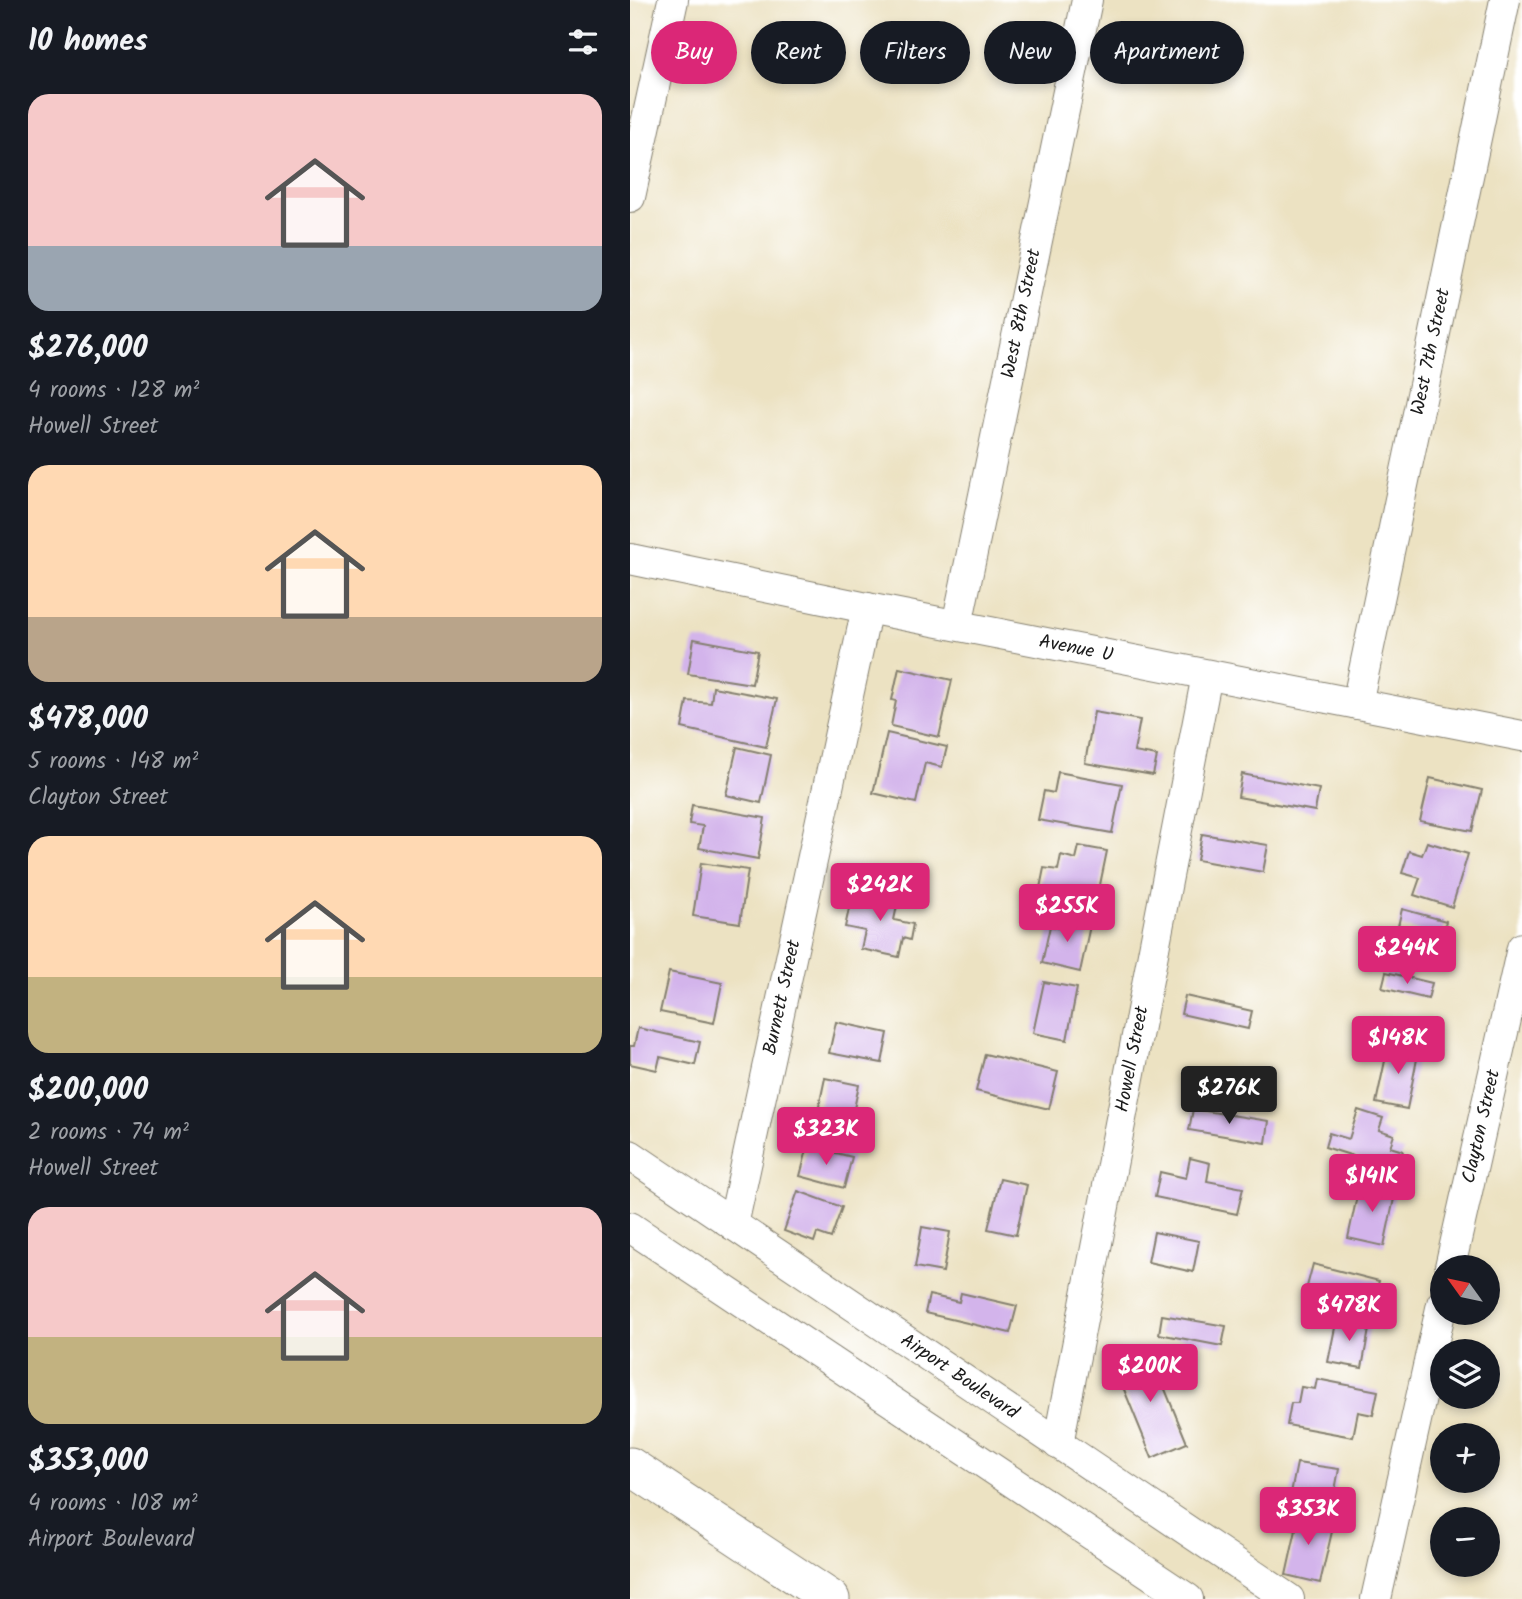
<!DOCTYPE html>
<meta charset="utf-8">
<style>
:root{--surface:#171b24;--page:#20242c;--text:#f1f3f6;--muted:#9ea1a6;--accent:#db2777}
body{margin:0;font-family:Kalam,sans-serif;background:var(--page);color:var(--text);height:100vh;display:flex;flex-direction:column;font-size:26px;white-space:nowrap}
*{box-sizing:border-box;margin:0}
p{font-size:23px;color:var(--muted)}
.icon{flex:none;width:38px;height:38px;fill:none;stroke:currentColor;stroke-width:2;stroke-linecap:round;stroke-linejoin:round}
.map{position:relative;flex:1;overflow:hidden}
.panel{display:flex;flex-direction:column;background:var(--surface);width:630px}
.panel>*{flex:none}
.banner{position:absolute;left:21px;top:21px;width:665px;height:63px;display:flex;gap:14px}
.needle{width:46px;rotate:303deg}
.controls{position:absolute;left:800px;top:1255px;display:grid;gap:14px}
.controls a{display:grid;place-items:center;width:70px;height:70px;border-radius:50%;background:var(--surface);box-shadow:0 4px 10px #0003;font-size:35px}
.price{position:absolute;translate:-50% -60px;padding:0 16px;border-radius:7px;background:var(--accent);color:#fff;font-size:23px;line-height:46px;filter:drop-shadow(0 2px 4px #0008)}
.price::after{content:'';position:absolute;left:50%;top:42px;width:21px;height:16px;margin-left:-10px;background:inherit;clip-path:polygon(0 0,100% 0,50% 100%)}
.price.active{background:#222;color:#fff}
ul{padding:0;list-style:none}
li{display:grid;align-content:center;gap:14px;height:371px;padding:0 28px}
li span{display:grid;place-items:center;height:217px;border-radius:21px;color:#555}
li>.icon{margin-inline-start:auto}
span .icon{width:126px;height:126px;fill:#fffc;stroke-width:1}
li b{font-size:30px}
h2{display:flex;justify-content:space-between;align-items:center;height:84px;padding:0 28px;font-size:30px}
.pill{padding:0 24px;border-radius:32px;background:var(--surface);box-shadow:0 4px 10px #0003;font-size:24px;line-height:63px}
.pill.active{background:var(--accent);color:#fff}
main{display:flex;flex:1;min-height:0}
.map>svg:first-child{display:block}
.building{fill:#d3b4eb}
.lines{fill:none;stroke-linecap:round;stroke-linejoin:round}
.minor-casing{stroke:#847f6f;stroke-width:32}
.tertiary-casing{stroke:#847f6f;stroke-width:39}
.minor{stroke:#fff;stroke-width:30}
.tertiary{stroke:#fff;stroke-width:37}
.labels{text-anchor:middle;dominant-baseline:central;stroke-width:7;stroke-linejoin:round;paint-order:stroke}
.street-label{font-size:19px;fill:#1c1c1c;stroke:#fff}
</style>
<main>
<section class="panel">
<h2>10 homes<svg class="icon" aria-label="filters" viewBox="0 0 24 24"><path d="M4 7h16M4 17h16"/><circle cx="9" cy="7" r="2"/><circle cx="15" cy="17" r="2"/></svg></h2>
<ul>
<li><span style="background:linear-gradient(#f6c9c9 70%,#9aa5b1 0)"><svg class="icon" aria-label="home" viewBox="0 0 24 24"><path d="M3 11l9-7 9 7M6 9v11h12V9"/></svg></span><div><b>$276,000</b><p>4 rooms · 128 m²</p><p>Howell Street</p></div></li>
<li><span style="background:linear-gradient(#ffd9b3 70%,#b9a48a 0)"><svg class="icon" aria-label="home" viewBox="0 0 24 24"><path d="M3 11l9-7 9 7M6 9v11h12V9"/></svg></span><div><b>$478,000</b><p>5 rooms · 148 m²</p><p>Clayton Street</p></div></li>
<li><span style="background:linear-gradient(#ffd9b3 65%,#c2b280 0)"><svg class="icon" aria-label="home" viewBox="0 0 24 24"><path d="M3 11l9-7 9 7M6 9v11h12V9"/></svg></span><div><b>$200,000</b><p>2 rooms · 74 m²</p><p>Howell Street</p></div></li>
<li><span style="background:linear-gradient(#f6c9c9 60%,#c2b280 0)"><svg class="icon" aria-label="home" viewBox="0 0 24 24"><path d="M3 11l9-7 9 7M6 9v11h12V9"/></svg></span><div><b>$353,000</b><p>4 rooms · 108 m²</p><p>Airport Boulevard</p></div></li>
</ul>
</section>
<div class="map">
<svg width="892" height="1599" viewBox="0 0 892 1599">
<rect width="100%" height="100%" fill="#fff"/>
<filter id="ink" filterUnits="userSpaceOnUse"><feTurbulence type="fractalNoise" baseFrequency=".0143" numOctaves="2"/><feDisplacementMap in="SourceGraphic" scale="14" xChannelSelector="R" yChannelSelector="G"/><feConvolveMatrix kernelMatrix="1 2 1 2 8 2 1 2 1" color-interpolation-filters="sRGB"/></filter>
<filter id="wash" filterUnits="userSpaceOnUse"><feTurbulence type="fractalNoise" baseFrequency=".00686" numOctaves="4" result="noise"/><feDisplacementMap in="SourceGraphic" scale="28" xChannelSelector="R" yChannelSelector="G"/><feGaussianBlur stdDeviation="1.57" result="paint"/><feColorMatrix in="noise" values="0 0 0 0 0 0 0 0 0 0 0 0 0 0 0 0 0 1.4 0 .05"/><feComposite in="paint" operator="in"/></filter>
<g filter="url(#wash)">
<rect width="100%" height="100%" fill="#ece2c2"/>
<g id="blocks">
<g class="building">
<path d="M 64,639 L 128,651 L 122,684 L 58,674 Z"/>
<path d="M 269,668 L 322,680 L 309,737 L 261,726 L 266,701 L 262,700 Z"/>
<path d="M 83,687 L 147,699 L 136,747 L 52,728 L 57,701 L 81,703 Z"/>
<path d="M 464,712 L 510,720 L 504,752 L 527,756 L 523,775 L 455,763 Z"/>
<path d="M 257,733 L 317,747 L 312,767 L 295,763 L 286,803 L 243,793 Z"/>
<path d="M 107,747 L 141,755 L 131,803 L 96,795 Z"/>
<path d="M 428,772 L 492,784 L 482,833 L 408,820 L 414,791 L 424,793 Z"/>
<path d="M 612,774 L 689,789 L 685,811 L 608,797 Z"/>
<path d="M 800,778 L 852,790 L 842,831 L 790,821 Z"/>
<path d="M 62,805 L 135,818 L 128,859 L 69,848 L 73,826 L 59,824 Z"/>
<path d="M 572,834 L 638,845 L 633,872 L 567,860 Z"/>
<path d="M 797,842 L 838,854 L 822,907 L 784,895 L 790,878 L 772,873 L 779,851 L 792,855 Z"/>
<path d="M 449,846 L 477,851 L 466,904 L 409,893 L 414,868 L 428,870 L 431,855 L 446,859 Z"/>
<path d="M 71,863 L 118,870 L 110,923 L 63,916 Z"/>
<path d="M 254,883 L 271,887 L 264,920 L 283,924 L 280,940 L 273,938 L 269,957 L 231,949 L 235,931 L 215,927 L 221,900 L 248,905 Z"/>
<path d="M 772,909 L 816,921 L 812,937 L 768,926 Z"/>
<path d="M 435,916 L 461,921 L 450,972 L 412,963 L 420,926 L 432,928 Z"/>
<path d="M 39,972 L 92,983 L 84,1023 L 30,1012 Z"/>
<path d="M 756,972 L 802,983 L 798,999 L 752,988 Z"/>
<path d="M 414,982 L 447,988 L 437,1040 L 403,1033 Z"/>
<path d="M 555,996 L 622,1011 L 618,1029 L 551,1014 Z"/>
<path d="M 206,1022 L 258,1033 L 252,1063 L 199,1053 Z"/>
<path d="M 8,1028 L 70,1042 L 65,1065 L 30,1057 L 27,1070 L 0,1064 L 0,1046 L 4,1046 Z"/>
<path d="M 759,1042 L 789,1049 L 777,1109 L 746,1103 Z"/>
<path d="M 355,1054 L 428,1072 L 419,1109 L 346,1091 Z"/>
<path d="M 195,1078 L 229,1085 L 221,1123 L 187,1116 Z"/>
<path d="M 563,1109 L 639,1121 L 636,1143 L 559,1130 Z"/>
<path d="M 728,1110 L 753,1118 L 749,1130 L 764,1135 L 760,1147 L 773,1151 L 767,1170 L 695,1147 L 699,1133 L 719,1139 Z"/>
<path d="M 178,1146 L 222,1157 L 214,1188 L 170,1176 Z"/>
<path d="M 560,1158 L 580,1163 L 577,1181 L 613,1188 L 607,1214 L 525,1197 L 530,1172 L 556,1178 Z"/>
<path d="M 370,1179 L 397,1185 L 386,1235 L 358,1229 Z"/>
<path d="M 730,1182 L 766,1189 L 754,1246 L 718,1238 Z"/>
<path d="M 168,1191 L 212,1207 L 201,1238 L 187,1233 L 184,1242 L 154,1231 Z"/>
<path d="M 292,1227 L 320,1232 L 313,1272 L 285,1267 Z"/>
<path d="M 524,1232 L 569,1241 L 563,1272 L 518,1262 Z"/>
<path d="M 683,1264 L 749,1281 L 741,1311 L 675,1294 Z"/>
<path d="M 331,1293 L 387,1306 L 380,1333 L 295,1313 L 299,1295 L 329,1302 Z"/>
<path d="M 532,1315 L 596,1326 L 592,1346 L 529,1334 Z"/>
<path d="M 707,1318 L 740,1324 L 732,1368 L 698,1362 Z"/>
<path d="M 519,1350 L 557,1443 L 522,1458 L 484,1365 Z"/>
<path d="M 687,1379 L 748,1391 L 743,1415 L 728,1412 L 723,1437 L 657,1425 L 661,1403 L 668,1403 L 671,1387 L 685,1389 Z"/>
<path d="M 667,1463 L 709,1469 L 703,1501 L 661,1493 Z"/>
<path d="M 656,1513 L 704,1523 L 690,1583 L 656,1575 L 666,1530 L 653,1528 Z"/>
</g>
</g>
</g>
<g filter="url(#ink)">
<use href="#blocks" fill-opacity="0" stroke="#847f6f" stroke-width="2"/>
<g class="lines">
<g class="minor-casing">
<g id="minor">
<path d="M 0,197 L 43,0"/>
<path id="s1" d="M 0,559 L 237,608 L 892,736"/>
<path id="s2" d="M 327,625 L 457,0"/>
<path id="s3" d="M 727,704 L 875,0"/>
<path id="s4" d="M 0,1155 L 659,1599"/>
<path id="s5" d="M 103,1225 L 237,608"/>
<path d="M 0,1227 L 558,1599"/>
<path id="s6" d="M 820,1267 L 892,948"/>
<path id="s7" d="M 428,1444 L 577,675"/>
<path d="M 746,1599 L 812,1304"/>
</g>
</g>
<g class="tertiary-casing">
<path id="tertiary" d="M 0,1466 L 201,1599"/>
</g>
<use href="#minor" class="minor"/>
<use href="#tertiary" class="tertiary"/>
</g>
</g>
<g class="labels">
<g class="street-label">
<text stroke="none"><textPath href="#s2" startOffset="318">West 8th Street</textPath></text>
<text stroke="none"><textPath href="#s3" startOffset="360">West 7th Street</textPath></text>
<text stroke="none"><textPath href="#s1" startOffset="455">Avenue U</textPath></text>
<text stroke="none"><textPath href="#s5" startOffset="233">Burnett Street</textPath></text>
<text stroke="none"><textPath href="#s7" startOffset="392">Howell Street</textPath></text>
<text stroke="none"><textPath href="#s6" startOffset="144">Clayton Street</textPath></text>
<text stroke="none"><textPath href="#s4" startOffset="397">Airport Boulevard</textPath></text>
</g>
</g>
</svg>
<div class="controls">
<a><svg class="needle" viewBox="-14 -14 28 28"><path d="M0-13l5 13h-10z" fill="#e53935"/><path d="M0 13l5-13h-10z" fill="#9ea1a6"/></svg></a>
<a><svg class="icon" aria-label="layers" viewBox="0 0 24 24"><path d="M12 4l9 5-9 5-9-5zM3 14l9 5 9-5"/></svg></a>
<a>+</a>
<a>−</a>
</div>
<b class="price" style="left:250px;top:923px">$242K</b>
<b class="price" style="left:437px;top:944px">$255K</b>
<b class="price" style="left:777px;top:986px">$244K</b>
<b class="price" style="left:768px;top:1076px">$148K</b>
<b class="price active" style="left:599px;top:1126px">$276K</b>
<b class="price" style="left:196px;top:1167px">$323K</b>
<b class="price" style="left:742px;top:1214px">$141K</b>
<b class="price" style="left:719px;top:1343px">$478K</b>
<b class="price" style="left:520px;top:1404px">$200K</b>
<b class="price" style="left:678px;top:1547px">$353K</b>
<div class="banner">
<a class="pill active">Buy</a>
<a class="pill">Rent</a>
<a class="pill">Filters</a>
<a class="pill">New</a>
<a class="pill">Apartment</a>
</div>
</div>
</main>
